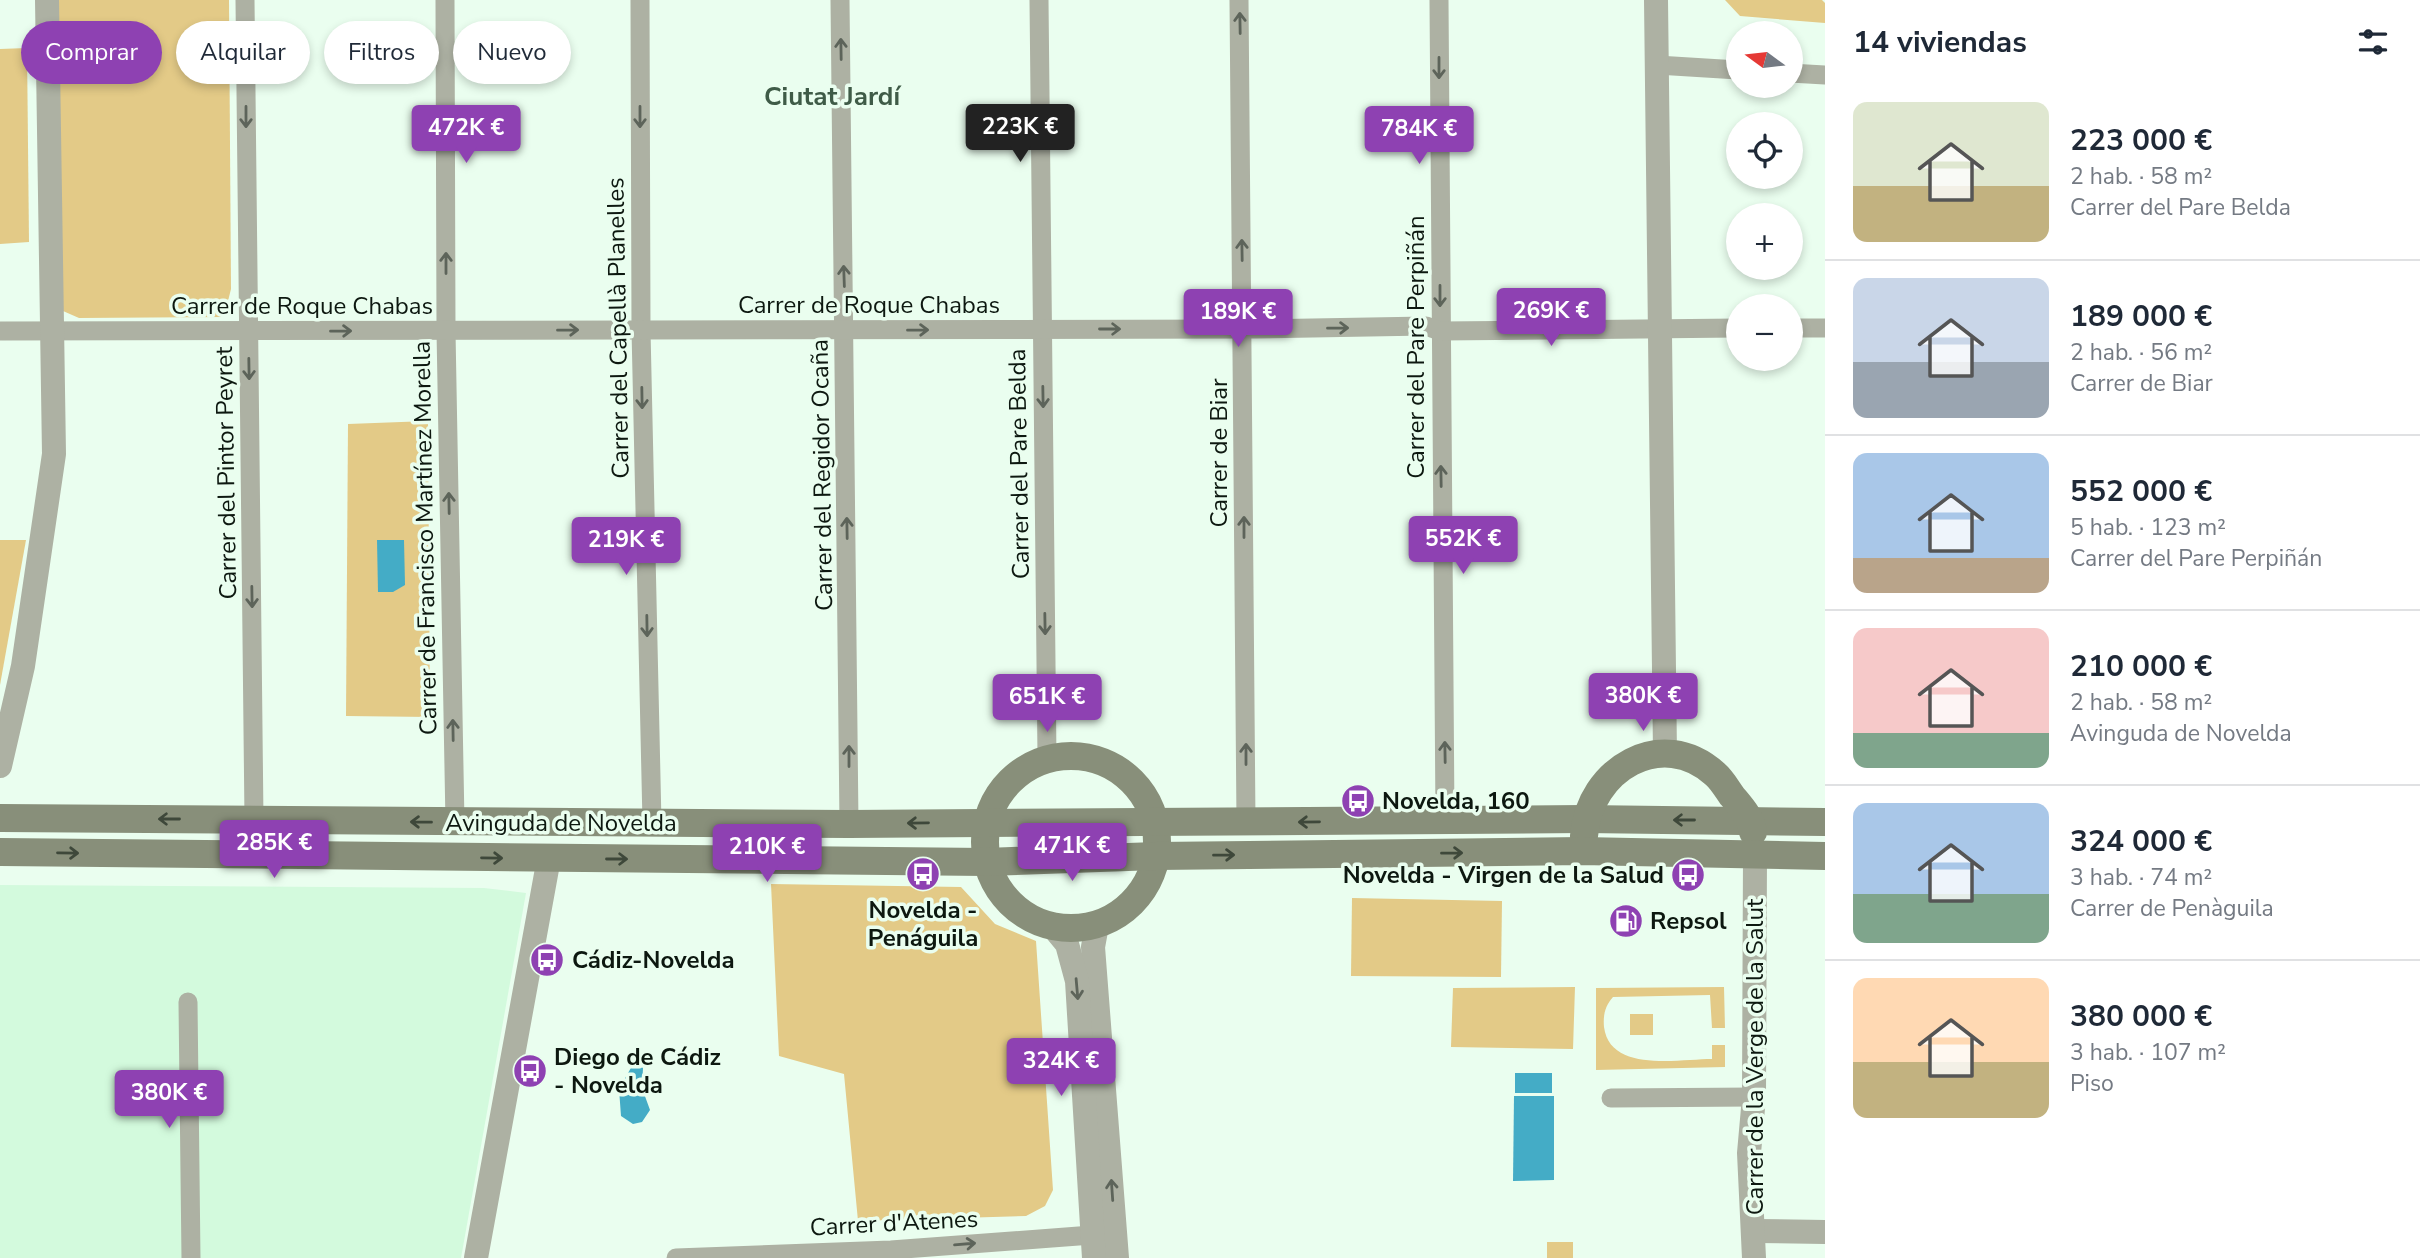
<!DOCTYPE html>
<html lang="es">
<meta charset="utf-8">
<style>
:root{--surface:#fff;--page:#f2f2f3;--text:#1f2937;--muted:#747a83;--line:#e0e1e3;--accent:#8e41b2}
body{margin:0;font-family:"Nunito Sans",sans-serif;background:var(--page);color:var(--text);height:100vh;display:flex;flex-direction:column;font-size:26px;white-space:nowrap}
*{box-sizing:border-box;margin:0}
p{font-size:23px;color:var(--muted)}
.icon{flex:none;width:38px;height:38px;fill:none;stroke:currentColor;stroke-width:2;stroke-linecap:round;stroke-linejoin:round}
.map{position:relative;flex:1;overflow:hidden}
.details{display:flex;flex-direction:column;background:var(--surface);width:595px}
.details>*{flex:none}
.top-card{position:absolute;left:21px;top:21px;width:665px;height:63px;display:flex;gap:14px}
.needle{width:46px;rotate:285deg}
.controls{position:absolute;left:1726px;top:21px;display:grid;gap:14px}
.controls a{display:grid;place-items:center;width:77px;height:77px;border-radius:50%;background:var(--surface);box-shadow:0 4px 10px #0003;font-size:35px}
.price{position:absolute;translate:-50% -60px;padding:0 16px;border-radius:7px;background:var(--accent);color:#fff;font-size:23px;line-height:46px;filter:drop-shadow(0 2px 4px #0008)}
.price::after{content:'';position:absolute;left:50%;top:42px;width:21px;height:16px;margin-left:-10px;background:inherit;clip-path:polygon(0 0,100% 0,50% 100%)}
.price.on{background:#222;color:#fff}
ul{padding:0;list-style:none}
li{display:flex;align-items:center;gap:21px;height:175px;padding:0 28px}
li+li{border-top:2px solid var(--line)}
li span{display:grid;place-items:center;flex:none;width:196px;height:140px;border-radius:14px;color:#555}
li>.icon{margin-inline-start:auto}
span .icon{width:84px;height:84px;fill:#fffc;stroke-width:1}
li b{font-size:30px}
h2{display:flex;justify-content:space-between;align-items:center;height:84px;padding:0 28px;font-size:30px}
.pill{padding:0 24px;border-radius:32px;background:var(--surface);box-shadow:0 4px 10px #0003;font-size:24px;line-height:63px}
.pill.on{background:var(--accent);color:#fff}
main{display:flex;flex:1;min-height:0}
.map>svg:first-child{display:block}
.built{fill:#d3fadd}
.green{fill:#e3ca87}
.water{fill:#44acc6}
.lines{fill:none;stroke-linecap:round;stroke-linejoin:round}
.minor{stroke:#adb1a3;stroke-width:19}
.tertiary{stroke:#adb1a3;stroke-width:24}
.secondary{stroke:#888f7a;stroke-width:28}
.oneway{stroke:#5d645a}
.oneway2{stroke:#3e483a}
.labels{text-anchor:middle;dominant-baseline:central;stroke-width:7;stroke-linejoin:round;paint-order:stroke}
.street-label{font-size:24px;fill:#0d1810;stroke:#eafeef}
.poi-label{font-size:24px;font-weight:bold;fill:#0d1810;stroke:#eafeef;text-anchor:start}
.neighbourhood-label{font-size:26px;font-weight:bold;fill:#3f5b47;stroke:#eafeef}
</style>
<main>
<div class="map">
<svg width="1825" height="1258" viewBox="0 0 1825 1258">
<rect width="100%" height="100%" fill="#eafeef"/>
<path class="built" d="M 0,885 L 484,888 L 526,893 L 461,1258 L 0,1258 Z"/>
<g class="green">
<path d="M 57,0 L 229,0 L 231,289 L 224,317 L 79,318 L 63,311 Z"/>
<path d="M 1725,0 L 1822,0 L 1825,3 L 1825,23 L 1740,16 Z"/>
<path d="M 27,48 L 29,242 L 0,244 L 0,49 Z"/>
<path d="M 428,421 L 430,717 L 346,716 L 348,424 Z"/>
<path d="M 0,540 L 26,540 L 0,685 Z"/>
<path d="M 771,884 L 961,887 L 995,924 L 1036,941 L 1053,1190 L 1045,1206 L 1026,1216 L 858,1221 L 844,1074 L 779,1056 Z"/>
<path d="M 1352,898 L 1502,901 L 1501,977 L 1351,976 Z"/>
<path d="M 1575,987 L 1573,1049 L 1451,1047 L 1453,988 Z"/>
<path d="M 1724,987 L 1725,1028 L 1712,1028 L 1710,995 L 1613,997 C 1605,1006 1603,1015 1604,1027 C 1610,1073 1679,1059 1712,1059 L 1712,1045 L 1725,1045 L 1725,1067 L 1596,1070 L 1596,988 Z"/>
<rect x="1630" y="1014" width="23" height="21"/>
<rect x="1547" y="1242" width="26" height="16"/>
</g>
<g class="water">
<path d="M 377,540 L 404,540 L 405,585 L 393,592 L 378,592 Z"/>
<path d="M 639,1065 L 643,1068 L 642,1088 L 650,1110 L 642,1122 L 633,1124 L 621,1116 L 619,1089 L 632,1066 Z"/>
<rect x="1515" y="1073" width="37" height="20"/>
<path d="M 1514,1096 L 1554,1096 L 1554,1180 L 1513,1181 Z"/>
</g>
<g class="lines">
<g class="minor">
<path d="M 245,0 L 254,820"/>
<path d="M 445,0 L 446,331 L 455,823"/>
<path d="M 640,0 L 641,330 L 652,823"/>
<path d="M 840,0 L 849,824"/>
<path d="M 1039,0 L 1047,758"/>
<path d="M 1239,0 L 1246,823"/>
<path d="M 1439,0 L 1445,820"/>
<path d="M 1657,65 L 1738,70"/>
<path d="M 1790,73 L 1825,75"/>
<path d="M 1790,328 L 1825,328"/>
<path d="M 0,331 L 1255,329 L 1426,326 L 1440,331 L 1738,328"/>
<path d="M 188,1002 L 191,1258"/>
<path d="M 1611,1098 L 1754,1097"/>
<path d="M 676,1258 L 891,1250 L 1105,1234"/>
</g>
<g class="tertiary">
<path d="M 1656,0 L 1665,754"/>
<path d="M 0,766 L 23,666 L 54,454 L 47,0"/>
<path d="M 1097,925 L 1093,947 L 1117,1258"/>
<path d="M 1053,927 L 1067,944 L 1077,981 L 1094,1258"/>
<path d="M 1755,1231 L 1825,1232"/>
<path d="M 476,1258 L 549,858"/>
<path d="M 1754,1258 L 1749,1153 L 1754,1097 L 1755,855"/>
</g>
<g class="secondary">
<circle cx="1071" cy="842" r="86"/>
<path d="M 0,818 L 849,824 L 1585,819 L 1825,822"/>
<path d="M 1584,836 C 1589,769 1662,726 1715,774 C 1722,780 1727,789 1732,796 C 1741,807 1751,817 1753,832"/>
<path d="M 0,852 L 986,862 L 1156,856 L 1582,851 L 1825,856"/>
</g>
</g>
<defs><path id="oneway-shaft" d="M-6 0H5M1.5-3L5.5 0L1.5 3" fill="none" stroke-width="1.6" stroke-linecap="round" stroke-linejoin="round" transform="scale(1.75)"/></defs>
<g class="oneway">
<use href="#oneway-shaft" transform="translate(1240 23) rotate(-91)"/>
<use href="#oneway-shaft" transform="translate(841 49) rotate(-91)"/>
<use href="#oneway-shaft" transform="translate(1439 68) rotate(90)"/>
<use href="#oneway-shaft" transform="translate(246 117) rotate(90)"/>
<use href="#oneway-shaft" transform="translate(640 117) rotate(90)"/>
<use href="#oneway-shaft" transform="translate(1242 250) rotate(-91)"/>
<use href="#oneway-shaft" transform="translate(446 263) rotate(-90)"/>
<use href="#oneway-shaft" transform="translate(844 276) rotate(-92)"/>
<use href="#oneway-shaft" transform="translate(1440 296) rotate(90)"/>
<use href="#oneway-shaft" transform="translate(1338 328) rotate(-1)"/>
<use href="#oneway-shaft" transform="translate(1110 329)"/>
<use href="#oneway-shaft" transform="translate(568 330) rotate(-1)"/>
<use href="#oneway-shaft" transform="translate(918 330) rotate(-1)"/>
<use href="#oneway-shaft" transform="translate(341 331) rotate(-1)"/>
<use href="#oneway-shaft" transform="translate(249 369) rotate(89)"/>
<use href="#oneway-shaft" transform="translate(1043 397) rotate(89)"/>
<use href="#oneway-shaft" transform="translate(642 398) rotate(89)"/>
<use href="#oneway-shaft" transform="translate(1441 476) rotate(-91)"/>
<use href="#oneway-shaft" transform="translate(449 503) rotate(-91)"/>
<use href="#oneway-shaft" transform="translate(1244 527) rotate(-90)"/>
<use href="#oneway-shaft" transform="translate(847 528) rotate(-91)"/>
<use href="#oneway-shaft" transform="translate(252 597) rotate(89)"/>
<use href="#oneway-shaft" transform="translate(1045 624) rotate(89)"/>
<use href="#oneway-shaft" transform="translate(647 626) rotate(89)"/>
<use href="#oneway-shaft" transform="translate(453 730) rotate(-91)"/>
<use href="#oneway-shaft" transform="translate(1445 752) rotate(-91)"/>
<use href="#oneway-shaft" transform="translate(1246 754) rotate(-90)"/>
<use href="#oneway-shaft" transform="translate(849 756) rotate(-90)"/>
<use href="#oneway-shaft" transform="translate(1077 989) rotate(85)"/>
<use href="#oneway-shaft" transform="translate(1112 1190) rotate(-94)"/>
<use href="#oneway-shaft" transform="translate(965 1244) rotate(-5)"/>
</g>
<g class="oneway2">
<use href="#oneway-shaft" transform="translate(169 819) rotate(-180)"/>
<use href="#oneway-shaft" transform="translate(1684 820) rotate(-180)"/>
<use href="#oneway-shaft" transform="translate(421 822) rotate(-179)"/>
<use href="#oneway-shaft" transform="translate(1309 822) rotate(179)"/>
<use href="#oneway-shaft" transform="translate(918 823) rotate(179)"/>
<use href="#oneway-shaft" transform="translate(68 853) rotate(1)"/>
<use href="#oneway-shaft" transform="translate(1452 853) rotate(-1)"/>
<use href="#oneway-shaft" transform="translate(1224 855) rotate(-1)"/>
<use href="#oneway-shaft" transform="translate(492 858) rotate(1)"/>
<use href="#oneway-shaft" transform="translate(617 859)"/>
</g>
<defs>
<g id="bus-disc" transform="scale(1.75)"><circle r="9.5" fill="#8e41b2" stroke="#eafeef"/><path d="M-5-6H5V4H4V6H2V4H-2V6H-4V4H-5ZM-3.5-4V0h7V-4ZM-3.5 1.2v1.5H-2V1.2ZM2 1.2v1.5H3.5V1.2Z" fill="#fff"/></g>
<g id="fuel-disc" transform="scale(1.75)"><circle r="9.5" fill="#8e41b2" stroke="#eafeef"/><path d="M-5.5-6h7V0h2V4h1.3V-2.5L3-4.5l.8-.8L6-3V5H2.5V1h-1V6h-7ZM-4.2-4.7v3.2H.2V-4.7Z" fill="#fff"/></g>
</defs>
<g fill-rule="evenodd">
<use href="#bus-disc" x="1358" y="801"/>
<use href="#bus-disc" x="923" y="874"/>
<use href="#bus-disc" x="1688" y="875"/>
<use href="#fuel-disc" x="1626" y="921"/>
<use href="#bus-disc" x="547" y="960"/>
<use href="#bus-disc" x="530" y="1071"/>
</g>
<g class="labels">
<g class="street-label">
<text x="869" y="305">Carrer de Roque Chabas</text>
<text x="302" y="306">Carrer de Roque Chabas</text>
<text transform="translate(618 328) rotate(-91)">Carrer del Capellà Planelles</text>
<text transform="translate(1416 347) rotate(-90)">Carrer del Pare Perpiñán</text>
<text transform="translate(1219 453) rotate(-90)">Carrer de Biar</text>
<text transform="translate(1019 464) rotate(-91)">Carrer del Pare Belda</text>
<text transform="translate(226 473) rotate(-91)">Carrer del Pintor Peyret</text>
<text transform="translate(822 475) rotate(-91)">Carrer del Regidor Ocaña</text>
<text transform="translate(425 538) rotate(-91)">Carrer de Francisco Martínez Morella</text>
<text x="561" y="823">Avinguda de Novelda</text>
<text transform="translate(1755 1057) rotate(-90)">Carrer de la Verge de la Salut</text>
<text transform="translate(894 1223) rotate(-3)">Carrer d'Atenes</text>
</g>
<g class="poi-label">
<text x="1382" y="801">Novelda, 160</text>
<text x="1664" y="875" text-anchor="end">Novelda - Virgen de la Salud</text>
<text x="923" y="910" text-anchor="middle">Novelda -<tspan x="923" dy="28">Penáguila</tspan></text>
<text x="1650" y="921">Repsol</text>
<text x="572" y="960">Cádiz-Novelda</text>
<text x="554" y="1057">Diego de Cádiz<tspan x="554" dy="28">- Novelda</tspan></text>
</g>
<g class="neighbourhood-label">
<text x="832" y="96">Ciutat Jardí</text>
</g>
</g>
</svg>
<div class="controls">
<a><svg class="needle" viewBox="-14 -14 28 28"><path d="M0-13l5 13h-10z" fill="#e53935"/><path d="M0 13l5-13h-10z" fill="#747a83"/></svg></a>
<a><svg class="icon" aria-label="locate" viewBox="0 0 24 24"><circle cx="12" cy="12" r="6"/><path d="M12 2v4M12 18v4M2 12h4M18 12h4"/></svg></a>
<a>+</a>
<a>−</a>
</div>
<b class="price on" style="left:1020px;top:164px">223K €</b>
<b class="price" style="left:466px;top:165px">472K €</b>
<b class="price" style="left:1419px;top:166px">784K €</b>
<b class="price" style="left:1551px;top:348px">269K €</b>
<b class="price" style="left:1238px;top:349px">189K €</b>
<b class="price" style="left:1463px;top:576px">552K €</b>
<b class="price" style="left:626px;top:577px">219K €</b>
<b class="price" style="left:1643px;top:733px">380K €</b>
<b class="price" style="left:1047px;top:734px">651K €</b>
<b class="price" style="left:274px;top:880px">285K €</b>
<b class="price" style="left:1072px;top:883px">471K €</b>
<b class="price" style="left:767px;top:884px">210K €</b>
<b class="price" style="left:1061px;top:1098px">324K €</b>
<b class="price" style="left:169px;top:1130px">380K €</b>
<div class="top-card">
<a class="pill on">Comprar</a>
<a class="pill">Alquilar</a>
<a class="pill">Filtros</a>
<a class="pill">Nuevo</a>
</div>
</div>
<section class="details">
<h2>14 viviendas<svg class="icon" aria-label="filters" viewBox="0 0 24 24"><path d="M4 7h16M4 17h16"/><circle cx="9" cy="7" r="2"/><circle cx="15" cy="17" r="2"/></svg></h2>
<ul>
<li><span style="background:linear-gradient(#dfe7d0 60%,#c2b280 0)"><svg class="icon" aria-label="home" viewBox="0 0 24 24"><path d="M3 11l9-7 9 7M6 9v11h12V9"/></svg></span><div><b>223 000 €</b><p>2 hab. · 58 m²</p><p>Carrer del Pare Belda</p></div></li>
<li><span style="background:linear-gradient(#c9d6e8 60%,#9aa5b1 0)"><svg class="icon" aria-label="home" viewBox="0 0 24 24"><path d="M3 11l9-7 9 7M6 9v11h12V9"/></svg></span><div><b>189 000 €</b><p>2 hab. · 56 m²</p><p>Carrer de Biar</p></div></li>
<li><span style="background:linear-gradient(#a9c7e8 75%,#b9a48a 0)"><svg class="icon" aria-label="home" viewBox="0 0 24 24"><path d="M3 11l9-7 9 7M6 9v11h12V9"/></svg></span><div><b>552 000 €</b><p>5 hab. · 123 m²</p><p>Carrer del Pare Perpiñán</p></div></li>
<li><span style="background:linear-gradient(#f6c9c9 75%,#7fa58c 0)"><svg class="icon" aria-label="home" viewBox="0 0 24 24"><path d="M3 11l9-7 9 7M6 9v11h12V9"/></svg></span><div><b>210 000 €</b><p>2 hab. · 58 m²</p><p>Avinguda de Novelda</p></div></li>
<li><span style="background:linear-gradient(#a9c7e8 65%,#7fa58c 0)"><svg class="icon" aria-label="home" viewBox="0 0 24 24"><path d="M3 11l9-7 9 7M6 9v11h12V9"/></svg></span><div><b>324 000 €</b><p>3 hab. · 74 m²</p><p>Carrer de Penàguila</p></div></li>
<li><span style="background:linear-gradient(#ffd9b3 60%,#c2b280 0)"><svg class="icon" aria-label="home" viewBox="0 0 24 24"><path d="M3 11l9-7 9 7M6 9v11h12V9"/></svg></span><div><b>380 000 €</b><p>3 hab. · 107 m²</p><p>Piso</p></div></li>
</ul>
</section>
</main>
